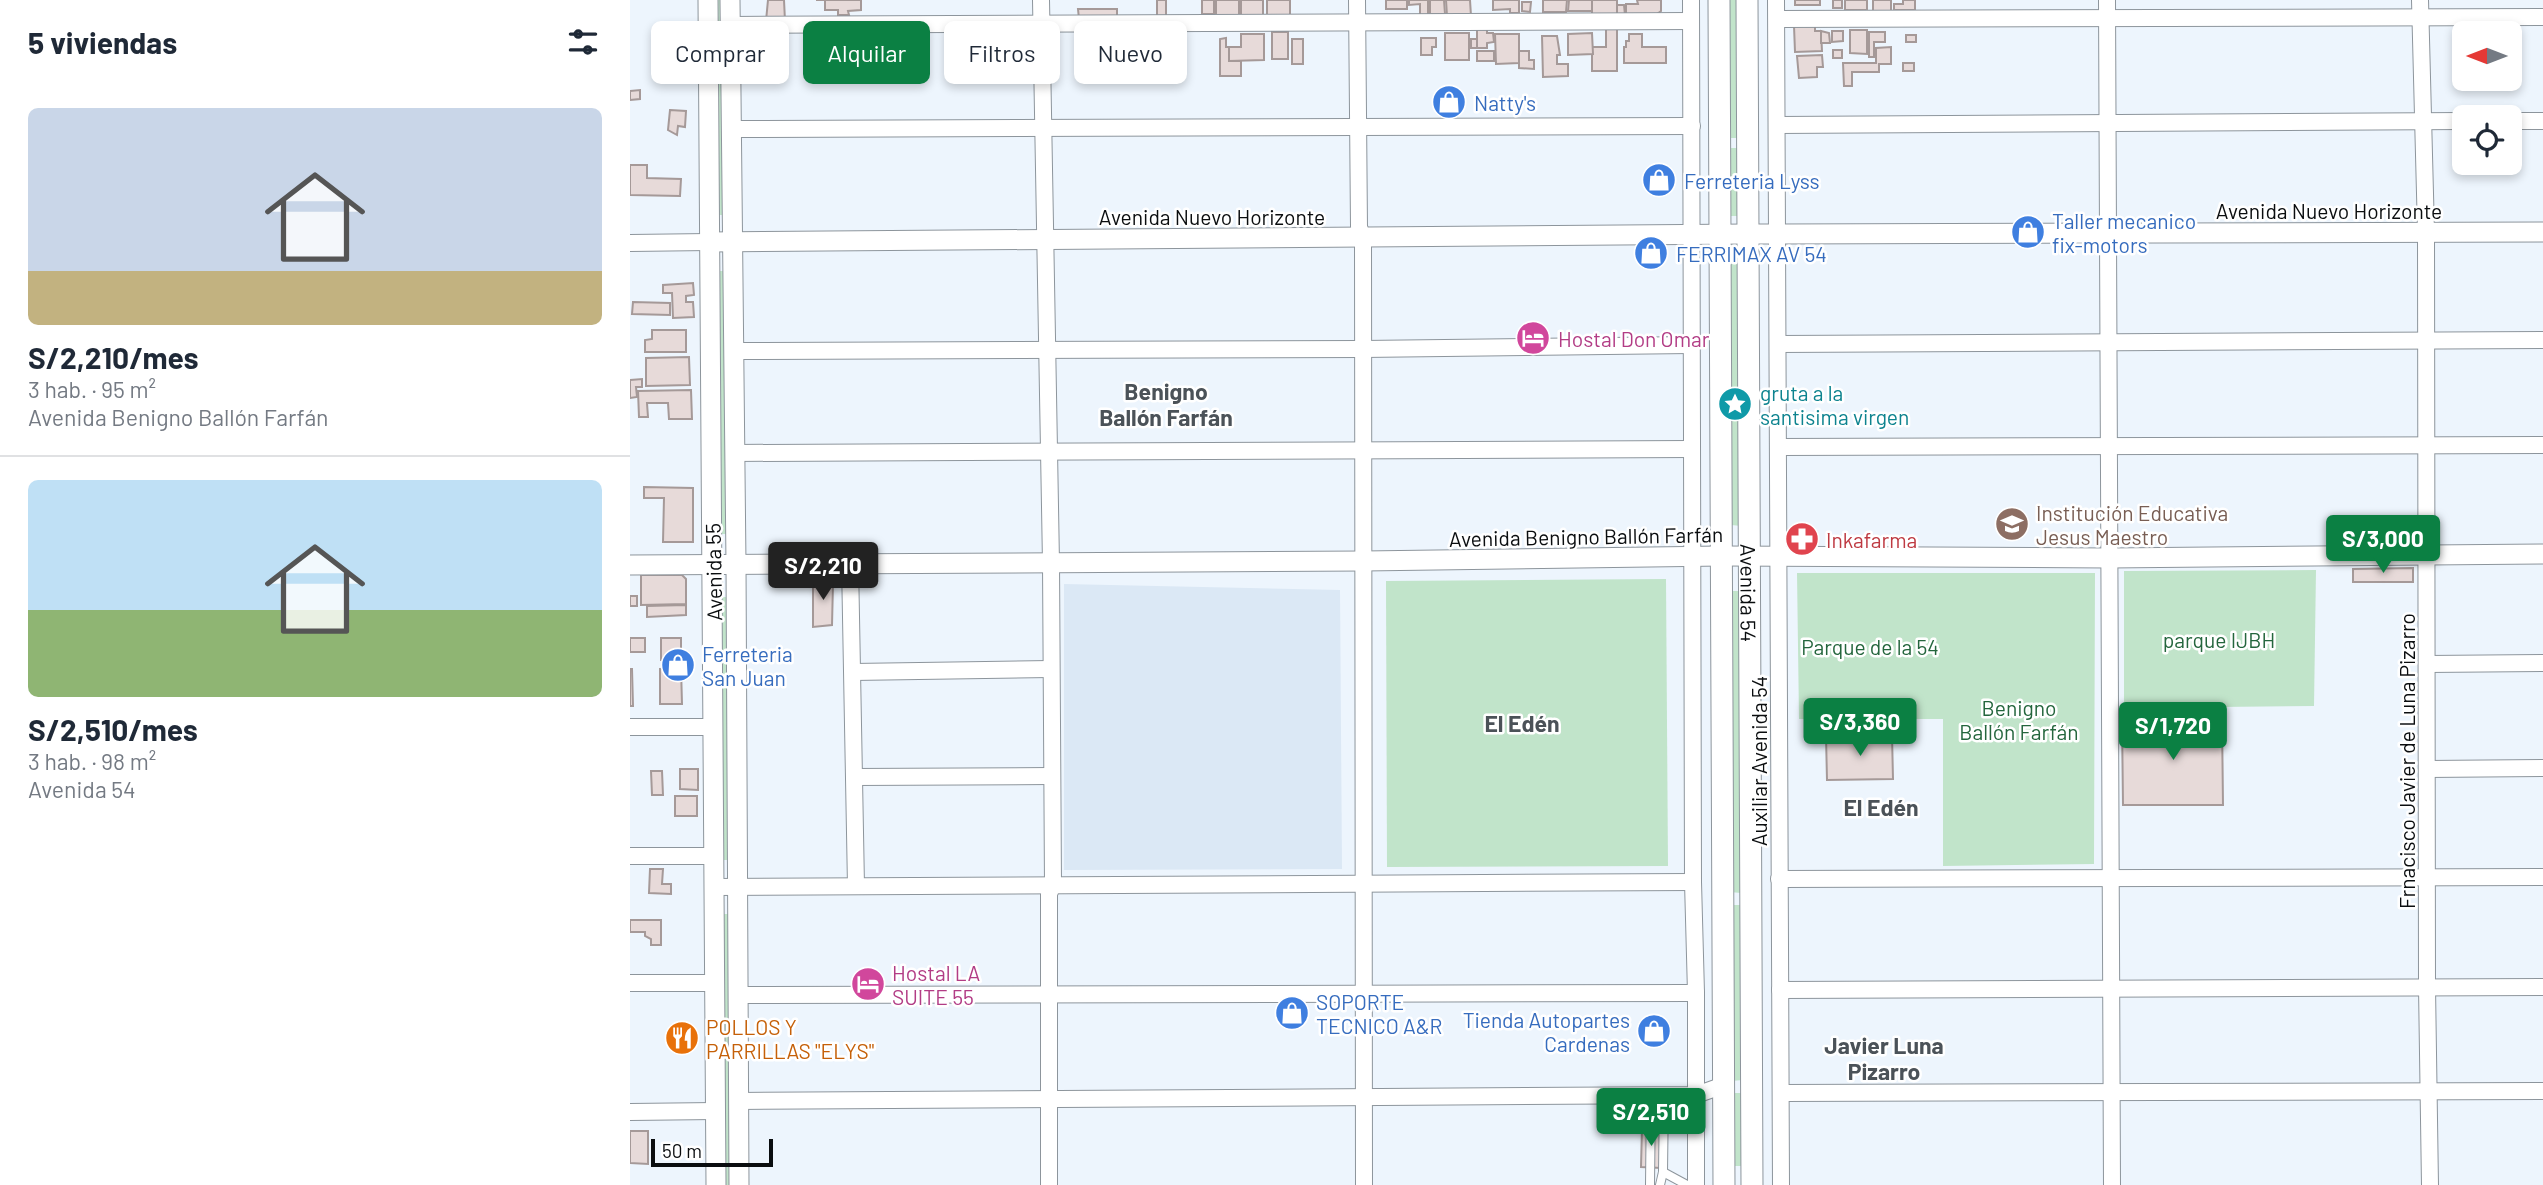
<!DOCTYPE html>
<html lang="es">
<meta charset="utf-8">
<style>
:root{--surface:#fff;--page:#f2f2f3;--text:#1f2937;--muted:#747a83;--line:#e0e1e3;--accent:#0b8043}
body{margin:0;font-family:Barlow,sans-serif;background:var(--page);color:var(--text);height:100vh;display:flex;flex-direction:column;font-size:26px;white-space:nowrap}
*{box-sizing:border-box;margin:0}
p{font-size:23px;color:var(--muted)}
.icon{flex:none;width:38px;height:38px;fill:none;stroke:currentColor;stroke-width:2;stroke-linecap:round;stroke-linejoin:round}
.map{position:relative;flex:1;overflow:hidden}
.side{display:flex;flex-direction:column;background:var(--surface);width:630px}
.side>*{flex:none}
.hud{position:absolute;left:21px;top:21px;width:665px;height:63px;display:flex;gap:14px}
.needle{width:46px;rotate:270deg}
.tools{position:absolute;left:1822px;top:21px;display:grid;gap:14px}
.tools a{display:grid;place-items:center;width:70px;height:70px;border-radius:10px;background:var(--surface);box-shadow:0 4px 10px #0003;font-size:35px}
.scale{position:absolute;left:21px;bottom:18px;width:122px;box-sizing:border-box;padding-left:7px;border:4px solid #0a0d0f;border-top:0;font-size:19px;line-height:24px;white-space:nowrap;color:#0a0d0f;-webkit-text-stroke:5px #fff;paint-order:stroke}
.price{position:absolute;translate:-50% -60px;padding:0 16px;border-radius:7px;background:var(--accent);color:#fff;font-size:23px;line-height:46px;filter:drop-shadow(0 2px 4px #0008)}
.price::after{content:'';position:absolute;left:50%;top:42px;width:21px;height:16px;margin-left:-10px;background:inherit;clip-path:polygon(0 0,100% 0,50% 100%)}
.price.current{background:#222;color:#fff}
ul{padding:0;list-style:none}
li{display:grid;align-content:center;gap:14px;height:371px;padding:0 28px}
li+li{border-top:2px solid var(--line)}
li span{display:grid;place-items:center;height:217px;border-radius:10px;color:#555}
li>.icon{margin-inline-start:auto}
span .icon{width:126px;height:126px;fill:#fffc;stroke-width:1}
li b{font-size:30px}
h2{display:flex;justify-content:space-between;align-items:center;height:84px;padding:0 28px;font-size:30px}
.tag{padding:0 24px;border-radius:10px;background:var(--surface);box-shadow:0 4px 10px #0003;font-size:24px;line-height:63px}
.tag.current{background:var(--accent);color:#fff}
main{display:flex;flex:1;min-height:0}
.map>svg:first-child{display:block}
.built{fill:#dbe8f5}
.green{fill:#c1e4ca}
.building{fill:#e7dad9;stroke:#a59998;stroke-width:2}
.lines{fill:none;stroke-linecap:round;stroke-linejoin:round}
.service-casing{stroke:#8d959c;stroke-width:10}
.minor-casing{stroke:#8d959c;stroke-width:18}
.tertiary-casing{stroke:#8d959c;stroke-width:21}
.secondary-casing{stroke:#8d959c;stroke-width:23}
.service{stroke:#fff;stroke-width:8}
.minor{stroke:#fff;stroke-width:16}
.tertiary{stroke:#fff;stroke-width:19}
.secondary{stroke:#fff;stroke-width:21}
.labels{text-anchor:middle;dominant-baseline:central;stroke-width:5;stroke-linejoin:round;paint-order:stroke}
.shop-label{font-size:21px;fill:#366cbe;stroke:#fff;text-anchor:start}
.street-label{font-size:21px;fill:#0a0d0f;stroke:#fff}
.hotel-label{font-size:21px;fill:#b23c85;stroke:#fff;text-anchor:start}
.culture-label{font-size:21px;fill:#0d838f;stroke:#fff;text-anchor:start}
.education-label{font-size:21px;fill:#785e54;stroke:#fff;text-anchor:start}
.health-label{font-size:21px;fill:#be3a42;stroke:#fff;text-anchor:start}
.park-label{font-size:21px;fill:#24663d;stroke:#fff}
.food-label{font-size:21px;fill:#c56008;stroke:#fff;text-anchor:start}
.neighbourhood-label{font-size:23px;font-weight:bold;fill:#4b5258;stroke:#fff}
</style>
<main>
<section class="side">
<h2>5 viviendas<svg class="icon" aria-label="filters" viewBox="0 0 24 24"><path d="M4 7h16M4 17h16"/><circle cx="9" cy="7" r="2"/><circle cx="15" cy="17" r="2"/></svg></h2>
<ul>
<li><span style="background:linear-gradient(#c9d6e8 75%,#c2b280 0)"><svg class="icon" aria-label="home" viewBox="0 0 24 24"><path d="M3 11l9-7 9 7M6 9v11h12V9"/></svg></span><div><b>S/2,210/mes</b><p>3 hab. · 95 m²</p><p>Avenida Benigno Ballón Farfán</p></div></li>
<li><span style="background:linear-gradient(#bfe0f5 60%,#8fb573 0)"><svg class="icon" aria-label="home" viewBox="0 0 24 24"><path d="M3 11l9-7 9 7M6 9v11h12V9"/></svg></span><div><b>S/2,510/mes</b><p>3 hab. · 98 m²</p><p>Avenida 54</p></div></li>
</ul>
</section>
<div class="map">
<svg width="1913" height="1185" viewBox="0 0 1913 1185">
<rect width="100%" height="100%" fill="#edf5fd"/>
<path class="built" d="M 434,584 L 710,590 L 712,869 L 434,870 Z"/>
<g class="green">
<path d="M 84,0 L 92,0 L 95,215 L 87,215 Z"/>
<path d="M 1096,0 L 1107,0 L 1108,138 L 1098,138 Z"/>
<rect x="1098" y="148" width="11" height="68"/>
<path d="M 1098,253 L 1109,253 L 1110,391 L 1099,392 Z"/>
<path d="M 87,271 L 96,271 L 98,534 L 89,534 Z"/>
<path d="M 1111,407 L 1112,526 L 1101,525 L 1100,408 Z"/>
<path d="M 1686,570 L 1684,706 L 1494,708 L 1494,571 Z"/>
<path d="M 1167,573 L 1465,573 L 1464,864 L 1313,866 L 1313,719 L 1169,719 Z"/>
<path d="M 1036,579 L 1038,866 L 757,867 L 756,581 Z"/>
<path d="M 1101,591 L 1111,591 L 1111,893 L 1100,892 Z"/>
<path d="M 90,597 L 98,597 L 101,860 L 92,860 Z"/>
<path d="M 1100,905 L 1111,905 L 1113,1080 L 1101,1081 Z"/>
<path d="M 92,914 L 100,914 L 101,1185 L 93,1185 Z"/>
<rect x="1101" y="1093" width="12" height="73"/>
</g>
<g class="building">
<path d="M 138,0 L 154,0 L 155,21 L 136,21 Z"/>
<path d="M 186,0 L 231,0 L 231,10 L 218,11 L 219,15 L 208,15 L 208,10 L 195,10 L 195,0 Z"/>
<rect x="527" y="0" width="9" height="16"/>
<rect x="572" y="0" width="12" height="14"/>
<rect x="586" y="0" width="23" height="15"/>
<rect x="611" y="0" width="22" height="15"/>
<path d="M 637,0 L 660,0 L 660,16 L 637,17 Z"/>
<rect x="756" y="0" width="21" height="9"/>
<path d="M 779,0 L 798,0 L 798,16 L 790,16 L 790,4 L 779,5 Z"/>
<path d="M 800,0 L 814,0 L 815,14 L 800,14 Z"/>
<path d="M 816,0 L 840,0 L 841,16 L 817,16 Z"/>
<path d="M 863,0 L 889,0 L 889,13 L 880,13 L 880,9 L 863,10 Z"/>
<path d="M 913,0 L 937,0 L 936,12 L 913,12 Z"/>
<path d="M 939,0 L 962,0 L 962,11 L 938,11 Z"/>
<rect x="962" y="0" width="25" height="16"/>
<path d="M 1007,0 L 1031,0 L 1031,11 L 1027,14 L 996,15 L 996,4 L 1008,4 Z"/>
<rect x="1165" y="0" width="25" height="5"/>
<rect x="1203" y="0" width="9" height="8"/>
<rect x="1215" y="0" width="22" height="10"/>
<rect x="1243" y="0" width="18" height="11"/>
<path d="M 1273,0 L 1285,0 L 1285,10 L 1264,10 L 1264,4 L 1273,4 Z"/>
<path d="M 892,2 L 901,2 L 900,12 L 892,11 Z"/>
<path d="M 987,5 L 994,5 L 995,15 L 987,15 Z"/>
<path d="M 448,9 L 487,9 L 487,18 L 449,19 Z"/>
<path d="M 1185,25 L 1185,31 L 1191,31 L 1192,51 L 1165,52 L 1164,26 Z"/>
<path d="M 976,28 L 987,28 L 987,71 L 962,71 L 962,47 L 976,47 Z"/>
<path d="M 847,29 L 857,29 L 857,33 L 863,33 L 864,42 L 857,43 L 857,48 L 847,48 Z"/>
<path d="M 1220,30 L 1237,30 L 1237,54 L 1220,53 Z"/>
<path d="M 1191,31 L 1199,33 L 1200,43 L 1191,43 Z"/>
<path d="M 1202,31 L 1213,31 L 1213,41 L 1202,42 Z"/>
<rect x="642" y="32" width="16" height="27"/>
<path d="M 1239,32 L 1255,32 L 1255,42 L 1244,42 L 1244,57 L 1239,57 Z"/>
<rect x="815" y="33" width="24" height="27"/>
<path d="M 962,33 L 963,54 L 938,55 L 938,34 Z"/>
<path d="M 208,34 L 209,53 L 186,55 L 185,35 Z"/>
<path d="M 611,34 L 634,34 L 634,60 L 599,61 L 599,47 L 611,47 Z"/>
<path d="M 865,34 L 889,34 L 889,63 L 866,64 Z"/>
<path d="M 999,34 L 1012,34 L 1012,47 L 1036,47 L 1036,63 L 994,63 L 994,47 L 996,47 L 996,41 L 999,41 Z"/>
<path d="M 471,35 L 472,52 L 463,52 L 463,36 Z"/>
<path d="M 553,35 L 554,54 L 537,54 L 537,36 Z"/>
<rect x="1276" y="35" width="10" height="7"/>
<path d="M 258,36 L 258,59 L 234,60 L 233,37 Z"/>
<path d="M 272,36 L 283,37 L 283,44 L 272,44 Z"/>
<path d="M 912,36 L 927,36 L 930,55 L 927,55 L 927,64 L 938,64 L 938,76 L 913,77 Z"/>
<path d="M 216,37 L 217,63 L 210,64 L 210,58 L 213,57 L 212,38 Z"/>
<path d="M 358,37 L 358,51 L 351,51 L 351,55 L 337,55 L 337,38 Z"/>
<rect x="115" y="38" width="8" height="17"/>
<path d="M 487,38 L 496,38 L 496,55 L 488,55 Z"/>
<path d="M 596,38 L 596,47 L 599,47 L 599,61 L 611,61 L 611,76 L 590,76 L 590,39 Z"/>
<path d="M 791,38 L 806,38 L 806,47 L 802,47 L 802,55 L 791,55 Z"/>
<rect x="662" y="39" width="11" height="25"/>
<rect x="841" y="39" width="6" height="9"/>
<path d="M 1261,47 L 1261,64 L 1249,64 L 1249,72 L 1222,72 L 1222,86 L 1214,86 L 1213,63 L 1246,63 L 1246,48 Z"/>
<rect x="1203" y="50" width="9" height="8"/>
<rect x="847" y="51" width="17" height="10"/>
<path d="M 889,51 L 899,51 L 899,60 L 904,60 L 904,69 L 889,68 Z"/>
<path d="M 36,53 L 47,53 L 48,64 L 36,64 Z"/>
<path d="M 1192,55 L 1193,67 L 1187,67 L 1187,77 L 1169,78 L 1167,56 Z"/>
<rect x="1273" y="63" width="11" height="8"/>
<path d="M 10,90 L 10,99 L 0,100 L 0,91 Z"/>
<path d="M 40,110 L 56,111 L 55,127 L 48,126 L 47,135 L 38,130 Z"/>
<path d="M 0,165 L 17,165 L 17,178 L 51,179 L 50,196 L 0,195 Z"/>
<path d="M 63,283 L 64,295 L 56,296 L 56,302 L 63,302 L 64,317 L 43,318 L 42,293 L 33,293 L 33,285 Z"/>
<path d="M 3,302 L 40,303 L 40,315 L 2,314 Z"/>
<path d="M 22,330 L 56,330 L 56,352 L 15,352 L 15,340 L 22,339 Z"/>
<path d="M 59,357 L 60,385 L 16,386 L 16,358 Z"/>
<path d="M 12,379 L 12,387 L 6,387 L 7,397 L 0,398 L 0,380 Z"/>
<path d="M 61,390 L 62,419 L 39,419 L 38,403 L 17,403 L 18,417 L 9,417 L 8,391 Z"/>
<path d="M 14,487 L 63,488 L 63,542 L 33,542 L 34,498 L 14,498 Z"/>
<path d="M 1783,568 L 1783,582 L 1723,582 L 1723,569 Z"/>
<path d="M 11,575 L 52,575 L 56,579 L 56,604 L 11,605 Z"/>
<path d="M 183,577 L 198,577 L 203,583 L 202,625 L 183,627 Z"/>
<rect x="0" y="596" width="7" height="10"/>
<path d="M 56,605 L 56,615 L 17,617 L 17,606 Z"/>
<rect x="0" y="638" width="15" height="14"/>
<rect x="31" y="638" width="20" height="22"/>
<path d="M 51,668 L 52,704 L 30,704 L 30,669 Z"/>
<path d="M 0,669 L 2,669 L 3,706 L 0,706 Z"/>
<path d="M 1592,719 L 1593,805 L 1493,805 L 1492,720 Z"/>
<path d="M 1262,735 L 1263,779 L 1197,780 L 1196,736 Z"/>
<path d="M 50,769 L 68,769 L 68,790 L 50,789 Z"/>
<path d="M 21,771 L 32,771 L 33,795 L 22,795 Z"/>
<rect x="45" y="796" width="22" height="20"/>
<path d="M 20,869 L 33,869 L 32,884 L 41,884 L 41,894 L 19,893 Z"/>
<path d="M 0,920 L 31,920 L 31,945 L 21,945 L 21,939 L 15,936 L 15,932 L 0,932 Z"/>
<path d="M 1012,1128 L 1031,1128 L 1031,1168 L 1011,1167 Z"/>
<path d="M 0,1131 L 18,1131 L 18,1164 L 0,1163 Z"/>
</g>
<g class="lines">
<g class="service-casing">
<g id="service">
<path d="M 1033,1126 L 1066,1108"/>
<path d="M 1033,1172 L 1057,1185"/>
<path d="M 1020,1185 L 1021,1095"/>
<path d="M 1030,1185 L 1033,1172 L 1034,1095"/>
</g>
</g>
<g class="minor-casing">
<g id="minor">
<path d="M 411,0 L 421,563 L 423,884 L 419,894 L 419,1185"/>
<path d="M 727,0 L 729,227 L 733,238 L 734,1185"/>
<path d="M 1061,0 L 1063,882 L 1066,993 L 1066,1185"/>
<path d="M 1146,0 L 1151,1185"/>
<path d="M 1477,0 L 1482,1185"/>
<path d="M 1790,0 L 1796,232 L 1797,987 L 1800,1185"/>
<path d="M 1147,19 L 1913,17"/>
<path d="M 100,25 L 1061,21"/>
<path d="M 1880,121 L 1913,121"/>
<path d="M 1147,125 L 1834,121"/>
<path d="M 102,129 L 1062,126"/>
<path d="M 0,243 L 79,242"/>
<path d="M 1148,344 L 1913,340"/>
<path d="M 104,351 L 733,349 L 1061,345"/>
<path d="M 1148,447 L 1913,445"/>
<path d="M 104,453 L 1061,449"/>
<path d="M 220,563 L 226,886"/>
<path d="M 1797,664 L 1913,663"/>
<path d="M 223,672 L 420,669"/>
<path d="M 0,727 L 84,727"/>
<path d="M 1797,769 L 1913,768"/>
<path d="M 224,777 L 421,776"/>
<path d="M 0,856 L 85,856"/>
<path d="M 1149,879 L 1913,877"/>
<path d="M 85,887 L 1063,882"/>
<path d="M 0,983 L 85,983"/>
<path d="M 1150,990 L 1913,987"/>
<path d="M 107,995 L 1066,993"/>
<path d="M 1151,1093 L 1913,1091"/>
<path d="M 108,1101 L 1066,1095 L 1094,1085"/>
<path d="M 0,1112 L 85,1111"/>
</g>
</g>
<g class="tertiary-casing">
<g id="tertiary">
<path d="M 78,0 L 86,1185"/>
<path d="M 100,0 L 106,564 L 109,1185"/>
<path d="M 79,242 L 1118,234 L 1913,232"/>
<path d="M 0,565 L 734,561 L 1092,556 L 1479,558 L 1913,554"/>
</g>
</g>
<g class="secondary-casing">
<g id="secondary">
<path d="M 1089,0 L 1094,1185"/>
<path id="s1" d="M 1117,0 L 1122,1185"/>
</g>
</g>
<use href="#service" class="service"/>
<use href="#minor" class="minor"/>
<use href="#tertiary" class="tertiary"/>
<use href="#secondary" class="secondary"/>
</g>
<defs>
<g id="shop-disc" transform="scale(1.75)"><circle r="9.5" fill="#3f7fe0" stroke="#fff"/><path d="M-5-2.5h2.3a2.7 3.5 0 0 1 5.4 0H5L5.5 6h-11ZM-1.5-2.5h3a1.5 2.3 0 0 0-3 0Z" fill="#fff"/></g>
<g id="hotel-disc" transform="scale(1.75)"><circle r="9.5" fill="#d1479c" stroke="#fff"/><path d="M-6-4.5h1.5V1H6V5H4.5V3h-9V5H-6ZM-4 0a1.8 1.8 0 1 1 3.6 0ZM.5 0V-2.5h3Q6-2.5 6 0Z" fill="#fff"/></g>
<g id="sight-disc" transform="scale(1.75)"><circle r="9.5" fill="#0f9aa8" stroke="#fff"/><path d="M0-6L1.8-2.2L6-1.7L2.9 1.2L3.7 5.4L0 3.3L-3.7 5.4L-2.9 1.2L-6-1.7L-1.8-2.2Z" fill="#fff"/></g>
<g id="school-disc" transform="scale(1.75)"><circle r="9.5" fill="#8d6e63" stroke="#fff"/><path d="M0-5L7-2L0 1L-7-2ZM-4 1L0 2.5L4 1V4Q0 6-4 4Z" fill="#fff"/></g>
<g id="pharmacy-disc" transform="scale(1.75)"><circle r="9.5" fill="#e0444e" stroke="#fff"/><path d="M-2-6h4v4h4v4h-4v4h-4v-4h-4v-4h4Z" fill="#fff"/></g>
<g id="restaurant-disc" transform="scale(1.75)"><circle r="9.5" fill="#e8710a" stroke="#fff"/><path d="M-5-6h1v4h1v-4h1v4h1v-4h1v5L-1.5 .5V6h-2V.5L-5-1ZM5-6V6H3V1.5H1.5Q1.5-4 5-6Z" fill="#fff"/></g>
</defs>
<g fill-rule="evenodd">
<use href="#shop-disc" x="819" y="102"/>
<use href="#shop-disc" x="1029" y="180"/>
<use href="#shop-disc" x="1398" y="232"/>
<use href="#shop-disc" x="1021" y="253"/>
<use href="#hotel-disc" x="903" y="338"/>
<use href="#sight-disc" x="1105" y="404"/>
<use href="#school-disc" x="1382" y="524"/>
<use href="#pharmacy-disc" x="1172" y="539"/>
<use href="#shop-disc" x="48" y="665"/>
<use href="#hotel-disc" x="238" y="984"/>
<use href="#shop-disc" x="662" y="1013"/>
<use href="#shop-disc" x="1024" y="1031"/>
<use href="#restaurant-disc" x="52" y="1038"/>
</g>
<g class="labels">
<g class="shop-label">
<text x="844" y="102">Natty's</text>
<text x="1054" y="180">Ferreteria Lyss</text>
<text x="1422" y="220">Taller mecanico<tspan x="1422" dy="24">fix-motors</tspan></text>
<text x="1046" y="253">FERRIMAX AV 54</text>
<text x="72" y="653">Ferreteria<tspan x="72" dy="24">San Juan</tspan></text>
<text x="686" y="1001">SOPORTE<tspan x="686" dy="24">TECNICO A&amp;R</tspan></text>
<text x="1000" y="1019" text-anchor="end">Tienda Autopartes<tspan x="1000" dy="24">Cardenas</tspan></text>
</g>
<g class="street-label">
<text x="1699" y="210">Avenida Nuevo Horizonte</text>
<text x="582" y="216">Avenida Nuevo Horizonte</text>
<text transform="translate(956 536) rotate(-1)">Avenida Benigno Ballón Farfán</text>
<text transform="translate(83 572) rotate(-91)">Avenida 55</text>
<text stroke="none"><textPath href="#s1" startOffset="593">Avenida 54</textPath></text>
<text transform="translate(1128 761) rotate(-90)">Auxiliar Avenida 54</text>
<text transform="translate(1776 761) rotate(-90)">Frnacisco Javier de Luna Pizarro</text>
</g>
<g class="hotel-label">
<text x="928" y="338">Hostal Don Omar</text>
<text x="262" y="972">Hostal LA<tspan x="262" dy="24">SUITE 55</tspan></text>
</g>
<g class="culture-label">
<text x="1130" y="392">gruta a la<tspan x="1130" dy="24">santisima virgen</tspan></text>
</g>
<g class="education-label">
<text x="1406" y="512">Institución Educativa<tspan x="1406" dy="24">Jesus Maestro</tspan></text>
</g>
<g class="health-label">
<text x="1196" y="539">Inkafarma</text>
</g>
<g class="park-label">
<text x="1589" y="639">parque IJBH</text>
<text x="1240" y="646">Parque de la 54</text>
<text x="1389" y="707">Benigno<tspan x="1389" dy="24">Ballón Farfán</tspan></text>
</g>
<g class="food-label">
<text x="76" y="1026">POLLOS Y<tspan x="76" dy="24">PARRILLAS "ELYS"</tspan></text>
</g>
<g class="neighbourhood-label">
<text x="536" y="391">Benigno<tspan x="536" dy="26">Ballón Farfán</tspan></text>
<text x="892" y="723">El Edén</text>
<text x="1251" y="807">El Edén</text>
<text x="1254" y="1045">Javier Luna<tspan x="1254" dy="26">Pizarro</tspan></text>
</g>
</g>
</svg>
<div class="tools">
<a><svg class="needle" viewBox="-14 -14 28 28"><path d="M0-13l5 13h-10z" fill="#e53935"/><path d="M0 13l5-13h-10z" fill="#747a83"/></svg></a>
<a><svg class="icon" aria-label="locate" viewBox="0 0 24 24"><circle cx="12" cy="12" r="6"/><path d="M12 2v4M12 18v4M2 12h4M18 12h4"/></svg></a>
</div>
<div class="scale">50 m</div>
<b class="price" style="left:1753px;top:575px">S/3,000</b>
<b class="price current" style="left:193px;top:602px">S/2,210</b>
<b class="price" style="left:1230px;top:758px">S/3,360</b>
<b class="price" style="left:1543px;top:762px">S/1,720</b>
<b class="price" style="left:1021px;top:1148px">S/2,510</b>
<div class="hud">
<a class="tag">Comprar</a>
<a class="tag current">Alquilar</a>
<a class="tag">Filtros</a>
<a class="tag">Nuevo</a>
</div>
</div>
</main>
